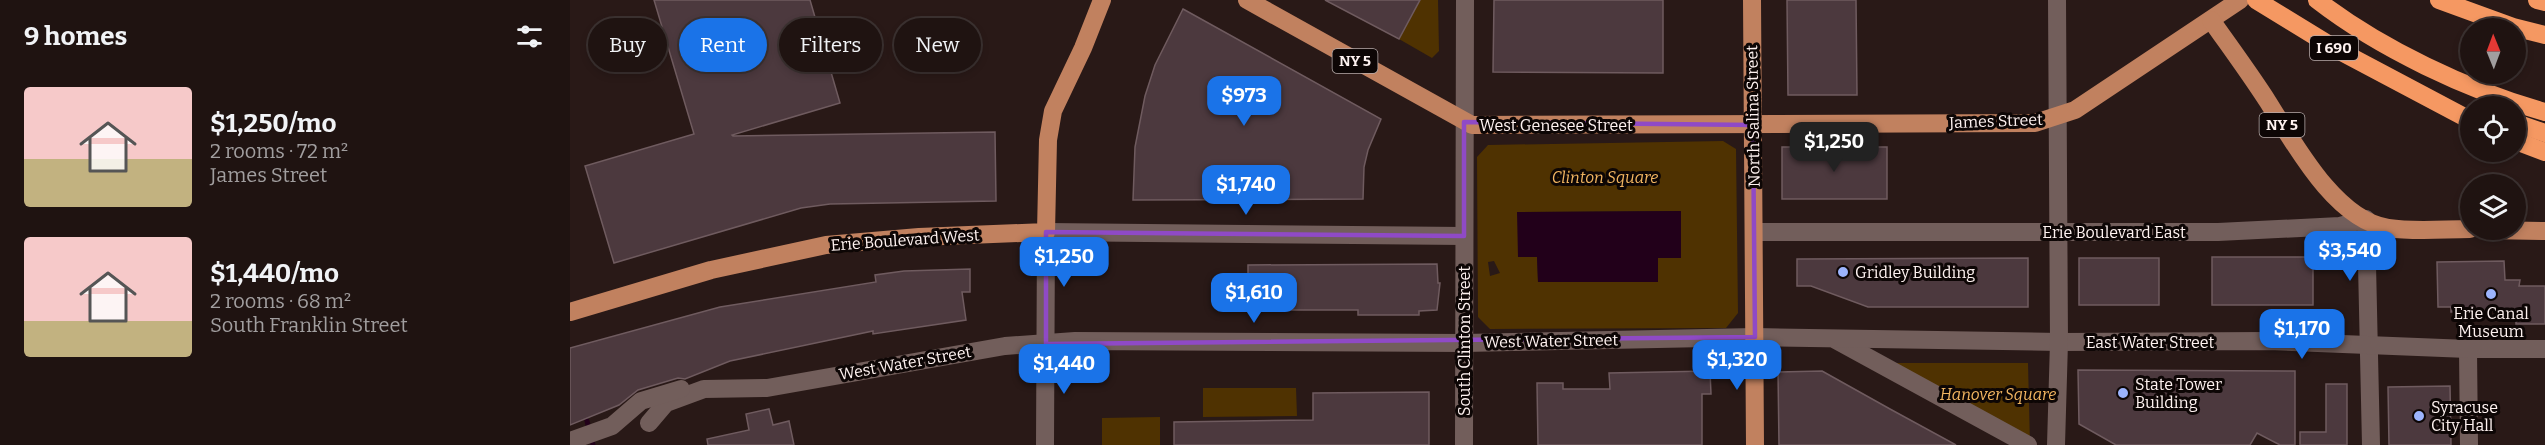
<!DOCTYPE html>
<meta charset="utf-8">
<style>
:root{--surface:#1f1311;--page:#271c1a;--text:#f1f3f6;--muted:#a19e9f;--line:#3c3231;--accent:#1a73e8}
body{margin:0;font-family:Bitter,serif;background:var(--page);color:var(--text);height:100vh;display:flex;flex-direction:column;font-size:22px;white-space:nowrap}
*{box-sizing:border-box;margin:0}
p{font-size:20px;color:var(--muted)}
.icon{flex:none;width:33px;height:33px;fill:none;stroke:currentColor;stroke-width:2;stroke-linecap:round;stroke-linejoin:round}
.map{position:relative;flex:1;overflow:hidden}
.drawer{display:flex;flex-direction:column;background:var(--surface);width:570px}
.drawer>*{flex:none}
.hud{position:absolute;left:18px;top:18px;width:570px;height:54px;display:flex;gap:12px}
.needle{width:39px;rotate:359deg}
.buttons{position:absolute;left:1890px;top:18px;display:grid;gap:12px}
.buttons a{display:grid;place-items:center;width:66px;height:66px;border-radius:50%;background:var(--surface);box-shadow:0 3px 9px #0003,0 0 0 2px var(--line);font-size:30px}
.price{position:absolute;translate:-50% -51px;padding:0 14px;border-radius:12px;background:var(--accent);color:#fff;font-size:20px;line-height:39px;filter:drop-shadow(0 2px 3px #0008)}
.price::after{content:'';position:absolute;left:50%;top:36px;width:18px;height:14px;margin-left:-9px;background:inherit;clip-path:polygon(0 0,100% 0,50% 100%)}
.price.selected{background:#222;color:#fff}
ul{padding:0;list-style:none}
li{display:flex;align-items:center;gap:18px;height:150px;padding:0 24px}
li span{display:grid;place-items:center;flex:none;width:168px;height:120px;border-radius:6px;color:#555}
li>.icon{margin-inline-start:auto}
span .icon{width:72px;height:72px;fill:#fffc;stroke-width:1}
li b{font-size:26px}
h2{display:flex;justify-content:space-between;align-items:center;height:72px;padding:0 24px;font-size:26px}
.chip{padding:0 21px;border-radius:27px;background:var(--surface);box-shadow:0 3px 9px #0003,0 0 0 2px var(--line);font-size:21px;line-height:54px}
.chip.selected{background:var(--accent);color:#fff}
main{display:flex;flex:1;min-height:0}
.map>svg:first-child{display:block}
.green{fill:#4f3201;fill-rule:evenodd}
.water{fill:#22001a}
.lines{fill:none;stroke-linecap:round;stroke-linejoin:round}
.stream{stroke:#22001a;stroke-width:5}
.building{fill:#4c393e;stroke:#6f5b5f;stroke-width:1.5}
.minor{stroke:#725e5b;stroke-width:18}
.major{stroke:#c1815f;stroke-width:18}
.highway{stroke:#f59862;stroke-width:18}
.marked{fill:none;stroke:#8f4ac6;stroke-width:4.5;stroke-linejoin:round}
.poi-dot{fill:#9cb4fd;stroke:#0d0605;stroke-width:2}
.labels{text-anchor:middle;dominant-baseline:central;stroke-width:6;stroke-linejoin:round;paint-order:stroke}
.shield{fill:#0d0605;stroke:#b6abaa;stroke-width:1.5}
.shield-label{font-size:15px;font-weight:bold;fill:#fef2f0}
.street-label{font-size:16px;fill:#fef2f0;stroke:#0d0605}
.park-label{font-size:16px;font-style:italic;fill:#f2b561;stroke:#0d0605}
.poi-label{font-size:16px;fill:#fef2f0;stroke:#0d0605;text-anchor:start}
</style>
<main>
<section class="drawer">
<h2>9 homes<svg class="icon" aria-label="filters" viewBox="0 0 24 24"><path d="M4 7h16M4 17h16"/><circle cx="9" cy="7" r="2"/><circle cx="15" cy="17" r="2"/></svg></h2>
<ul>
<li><span style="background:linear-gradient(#f6c9c9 60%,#c2b280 0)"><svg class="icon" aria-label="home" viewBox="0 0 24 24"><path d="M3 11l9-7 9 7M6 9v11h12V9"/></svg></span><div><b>$1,250/mo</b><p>2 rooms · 72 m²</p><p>James Street</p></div></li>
<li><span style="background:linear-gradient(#f6c9c9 70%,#c2b280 0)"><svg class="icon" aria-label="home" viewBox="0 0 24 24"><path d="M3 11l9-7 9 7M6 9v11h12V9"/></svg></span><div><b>$1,440/mo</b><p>2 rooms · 68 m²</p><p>South Franklin Street</p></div></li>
</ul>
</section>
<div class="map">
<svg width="1975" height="445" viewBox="0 0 1975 445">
<rect width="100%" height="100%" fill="#291917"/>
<g class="green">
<path d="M 850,0 L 868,0 L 869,51 L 862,58 L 829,39 Z"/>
<path d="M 1153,141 L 1166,149 L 1168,313 L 1156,328 L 920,329 L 908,317 L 907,157 L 918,145 ZM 948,212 L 1110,211 L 1110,258 L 1088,258 L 1088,282 L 968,282 L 967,257 ZM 924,261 L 930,273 L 920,276 L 918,262 Z"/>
<path d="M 1308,363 L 1458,363 L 1460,445 Z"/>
<path d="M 633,388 L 726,388 L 727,416 L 633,417 Z"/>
<path d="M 590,417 L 590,445 L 532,445 L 532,418 Z"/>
</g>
<path class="water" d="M 1111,211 L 1111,258 L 1088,258 L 1088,282 L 968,282 L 967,257 L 948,257 L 947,212 Z"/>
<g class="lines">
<path class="stream" d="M 17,421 L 23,445"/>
</g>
<g class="building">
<path d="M 84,0 L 240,0 L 270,103 L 162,135 L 163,136 L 425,132 L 426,201 L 260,204 L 231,208 L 44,263 L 15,166 L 124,134 Z"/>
<path d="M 755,0 L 850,0 L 829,39 Z"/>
<path d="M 924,0 L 1093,0 L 1093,73 L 923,72 Z"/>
<path d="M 1217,0 L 1286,0 L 1287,95 L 1218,95 Z"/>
<path d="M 613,9 L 811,119 L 798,150 L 794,167 L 793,199 L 563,200 L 565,147 L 575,96 L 585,65 Z"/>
<rect x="1212" y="147" width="105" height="52"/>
<rect x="1642" y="257" width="101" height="48"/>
<path d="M 1458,258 L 1458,307 L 1298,307 L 1241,286 L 1227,286 L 1227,259 Z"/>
<rect x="1509" y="258" width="80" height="47"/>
<path d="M 1934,261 L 1935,280 L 1950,280 L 1949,286 L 1975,286 L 1975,324 L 1946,324 L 1946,311 L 1881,312 L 1881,307 L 1868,307 L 1867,262 Z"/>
<path d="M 867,264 L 868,283 L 870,283 L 867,310 L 849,311 L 849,315 L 788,315 L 788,310 L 678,310 L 678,292 L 671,292 L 671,275 L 678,275 L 678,265 Z"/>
<path d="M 400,269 L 400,292 L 392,292 L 396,320 L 303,334 L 303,331 L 160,361 L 115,379 L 108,378 L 68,390 L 49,405 L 0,425 L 0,348 L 150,307 L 306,282 L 305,275 L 334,271 Z"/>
<path d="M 1508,370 L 1725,371 L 1725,445 L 1710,445 L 1687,433 L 1680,445 L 1546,445 L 1509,424 Z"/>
<path d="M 1140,371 L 1141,394 L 1132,394 L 1132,445 L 968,445 L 967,383 L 993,383 L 993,389 L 1040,389 L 1039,373 Z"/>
<path d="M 1252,371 L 1320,409 L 1386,445 L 1209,445 L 1208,372 Z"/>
<path d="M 1756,384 L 1777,384 L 1777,445 L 1730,445 L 1730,432 L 1756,432 Z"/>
<path d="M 1880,386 L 1881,445 L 1819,445 L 1818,387 Z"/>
<path d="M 859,392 L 859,445 L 604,445 L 604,422 L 743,420 L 743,393 Z"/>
<path d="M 199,409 L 203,425 L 219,421 L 224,445 L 138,445 L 137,439 L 179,430 L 176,414 Z"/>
</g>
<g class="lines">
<g class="minor">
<path d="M 1184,232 L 1648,232 L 1770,226 L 1796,219 L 1801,445"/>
<path d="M 1266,340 L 1458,445"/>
<path d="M 1898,349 L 1899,445"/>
<path d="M 79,423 L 96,403 L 134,389 L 197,388 L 435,346 L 505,341 L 894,343 L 1185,337 L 1489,342 L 1699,341 L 1898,349 L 1975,349"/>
<path d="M 0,441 L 42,426 L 71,401 L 111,389"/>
<path d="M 475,445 L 476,232 L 894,236"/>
<path d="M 894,445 L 895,0"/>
<path d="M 1486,445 L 1489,342 L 1487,0"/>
</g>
<g class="major">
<path d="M 677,0 L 902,125 L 1465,123 L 1505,110 L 1670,0"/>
<path d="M 1182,0 L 1185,445"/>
<path d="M 1641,20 C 1660,47 1680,74 1698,102 C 1724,143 1765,220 1818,228 C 1845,232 1874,229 1900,229"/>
<path d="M 1916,230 L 1975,231"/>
<path d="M 0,312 L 141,270 L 256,245 L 349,237 L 476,232 L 478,140 L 483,111 L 513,48 L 532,0"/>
</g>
<g class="highway">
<path d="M 1686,0 L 1766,49 L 1900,120"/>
<path d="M 1747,0 C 1809,48 1899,91 1975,112"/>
<path d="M 1869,0 L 1943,27 L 1975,35"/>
<path d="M 1967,0 L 1975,2"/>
<path d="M 1946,123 L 1975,133"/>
<path d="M 1946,141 L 1975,152"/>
</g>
</g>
<path class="marked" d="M 894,122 L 1183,125 L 1185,337 L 476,344 L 476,232 L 894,236 Z"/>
<g class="poi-dot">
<circle cx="1273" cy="272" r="6"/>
<circle cx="1921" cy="294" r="6"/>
<circle cx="1553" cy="393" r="6"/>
<circle cx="1849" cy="416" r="6"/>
</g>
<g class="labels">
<g class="shield">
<rect x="1740" y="36" width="48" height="24" rx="4.5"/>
<rect x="762.5" y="49" width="45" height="24" rx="4.5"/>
<rect x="1689.5" y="113" width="45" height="24" rx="4.5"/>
</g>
<g class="shield-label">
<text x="1764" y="48">I 690</text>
<text x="785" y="61">NY 5</text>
<text x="1712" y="125">NY 5</text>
</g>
<g class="street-label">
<text transform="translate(1183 116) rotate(-91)">North Salina Street</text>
<text transform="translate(1426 121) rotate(-2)">James Street</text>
<text x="986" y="125">West Genesee Street</text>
<text x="1544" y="232">Erie Boulevard East</text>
<text transform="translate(335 240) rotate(-4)">Erie Boulevard West</text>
<text transform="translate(894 341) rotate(-90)">South Clinton Street</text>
<text transform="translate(981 341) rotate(-1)">West Water Street</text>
<text x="1580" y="342">East Water Street</text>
<text transform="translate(335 363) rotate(-10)">West Water Street</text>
</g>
<g class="park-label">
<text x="1035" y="177">Clinton Square</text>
<text x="1428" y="394">Hanover Square</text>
</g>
<g class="poi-label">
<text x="1285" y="272">Gridley Building</text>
<text x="1921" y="313" text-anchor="middle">Erie Canal<tspan x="1921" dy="18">Museum</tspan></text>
<text x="1565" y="384">State Tower<tspan x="1565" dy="18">Building</tspan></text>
<text x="1861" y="407">Syracuse<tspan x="1861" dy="18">City Hall</tspan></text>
</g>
</g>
</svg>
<div class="buttons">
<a><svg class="needle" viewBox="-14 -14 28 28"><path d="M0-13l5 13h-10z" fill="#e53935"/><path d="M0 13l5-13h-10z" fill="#a19e9f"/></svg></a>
<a><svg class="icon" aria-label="locate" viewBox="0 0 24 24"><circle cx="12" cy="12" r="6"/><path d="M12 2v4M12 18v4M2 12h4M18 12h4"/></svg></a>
<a><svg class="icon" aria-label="layers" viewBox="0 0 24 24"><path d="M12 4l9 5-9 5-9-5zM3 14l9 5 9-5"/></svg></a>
</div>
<b class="price" style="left:674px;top:127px">$973</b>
<b class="price selected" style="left:1264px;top:173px">$1,250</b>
<b class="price" style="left:676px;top:216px">$1,740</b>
<b class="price" style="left:1780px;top:282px">$3,540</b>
<b class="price" style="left:494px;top:288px">$1,250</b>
<b class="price" style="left:684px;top:324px">$1,610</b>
<b class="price" style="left:1732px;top:360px">$1,170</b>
<b class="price" style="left:1167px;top:391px">$1,320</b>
<b class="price" style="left:494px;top:395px">$1,440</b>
<div class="hud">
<a class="chip">Buy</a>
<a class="chip selected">Rent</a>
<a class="chip">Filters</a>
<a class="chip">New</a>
</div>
</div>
</main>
